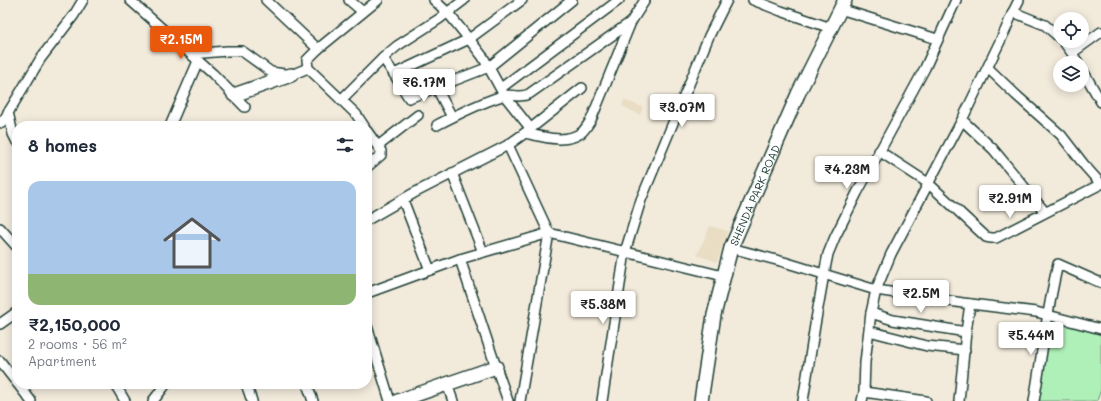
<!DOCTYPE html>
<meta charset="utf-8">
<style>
:root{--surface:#fff;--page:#f2f2f3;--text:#1f2937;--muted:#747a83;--accent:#ea580c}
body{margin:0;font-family:Mali,sans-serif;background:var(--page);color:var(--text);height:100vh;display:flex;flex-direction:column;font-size:15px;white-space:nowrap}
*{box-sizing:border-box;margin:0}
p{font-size:13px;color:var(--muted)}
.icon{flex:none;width:22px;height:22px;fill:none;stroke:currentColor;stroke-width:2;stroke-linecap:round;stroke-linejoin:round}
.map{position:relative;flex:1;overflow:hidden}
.drawer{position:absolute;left:12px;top:121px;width:360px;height:268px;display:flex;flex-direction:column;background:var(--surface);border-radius:16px;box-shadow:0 2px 10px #0003}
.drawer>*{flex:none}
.fabs{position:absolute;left:1053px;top:12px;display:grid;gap:8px}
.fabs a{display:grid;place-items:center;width:36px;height:36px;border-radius:50%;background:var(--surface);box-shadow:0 2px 10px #0003;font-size:20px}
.price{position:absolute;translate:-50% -34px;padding:0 9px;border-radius:4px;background:#fff;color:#222;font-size:13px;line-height:26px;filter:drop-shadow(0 1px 2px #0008)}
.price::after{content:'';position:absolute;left:50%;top:24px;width:12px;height:9px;margin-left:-6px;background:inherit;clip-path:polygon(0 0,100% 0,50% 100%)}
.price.active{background:var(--accent);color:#fff}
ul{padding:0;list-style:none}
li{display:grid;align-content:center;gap:8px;height:212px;padding:0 16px}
li span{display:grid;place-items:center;height:124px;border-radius:12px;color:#555}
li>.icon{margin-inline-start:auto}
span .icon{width:72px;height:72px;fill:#fffc;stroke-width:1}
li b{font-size:17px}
h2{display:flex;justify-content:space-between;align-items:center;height:48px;padding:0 16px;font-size:17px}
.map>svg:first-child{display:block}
.built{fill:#e9ddc3}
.park{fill:#aff0b8;stroke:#679676}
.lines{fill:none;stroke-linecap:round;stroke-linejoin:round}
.street-casing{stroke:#1f3d34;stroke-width:12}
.secondary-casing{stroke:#1f3d34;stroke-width:16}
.street{stroke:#fff;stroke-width:9}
.secondary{stroke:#fff;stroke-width:13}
.labels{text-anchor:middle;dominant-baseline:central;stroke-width:4;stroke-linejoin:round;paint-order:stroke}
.street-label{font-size:11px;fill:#1f3d34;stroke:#fff}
</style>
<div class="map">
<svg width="1101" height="401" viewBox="0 0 1101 401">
<rect width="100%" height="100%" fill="#f2ebdc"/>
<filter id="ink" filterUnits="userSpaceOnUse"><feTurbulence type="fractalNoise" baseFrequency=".025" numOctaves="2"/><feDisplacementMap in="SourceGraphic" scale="8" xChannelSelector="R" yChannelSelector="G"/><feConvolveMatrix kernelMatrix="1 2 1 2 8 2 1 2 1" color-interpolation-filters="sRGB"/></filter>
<g filter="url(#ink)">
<g class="built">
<path d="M 624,100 L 643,107 L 640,115 L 622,106 Z"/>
<path d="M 710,226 L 728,231 L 717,262 L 697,255 Z"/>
</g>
<path class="park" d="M 1047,320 L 1101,329 L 1101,389 L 1097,401 L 1037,401 Z"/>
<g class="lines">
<g class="street-casing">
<g id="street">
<path d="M 130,0 L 213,74 L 245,107"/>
<path d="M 266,0 L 318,49 L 307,60 L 308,68 L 356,114 L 364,126"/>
<path d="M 349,0 L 363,12"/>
<path d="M 434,0 L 448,13 L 469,39 L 483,57 L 504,95 L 531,129"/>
<path d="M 753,0 L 781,11 L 831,28"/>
<path d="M 840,9 L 937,39"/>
<path d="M 1013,12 L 1045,25 L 1060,38"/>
<path d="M 1063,41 L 1072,53 L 1078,63"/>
<path d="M 318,49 L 378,0"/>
<path d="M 1072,53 L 1101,32"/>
<path d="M 191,54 L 227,51 L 242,51 L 271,72 L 291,75 L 308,68"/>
<path d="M 383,58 L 394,74 L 409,98 L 489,67 L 572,0"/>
<path d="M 988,68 L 1016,95 L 1061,135 L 1085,166 L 1101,184"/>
<path d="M 1082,69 L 1101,102"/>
<path d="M 394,74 L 469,39 L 522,0"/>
<path d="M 436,87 L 452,117"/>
<path d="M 501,88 L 619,0"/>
<path d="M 341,100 L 383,58 L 397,46 L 439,19 L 464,0"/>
<path d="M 8,112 L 13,134 L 17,142"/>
<path d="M 962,120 L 993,149 L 1045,212"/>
<path d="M 0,122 L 2,123 L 41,58 L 74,15 L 83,0"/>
<path d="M 437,125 C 458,114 480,103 502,96 C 511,93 519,99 529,94 L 631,22 L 645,0"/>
<path d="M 170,126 L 198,61"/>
<path d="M 367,131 L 381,151 L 381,155 L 367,167"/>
<path d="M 525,133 C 543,137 565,144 581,133 C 585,130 588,124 591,120 L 631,22"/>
<path d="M 508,145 L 549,233 L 520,401"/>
<path d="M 378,146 L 418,115"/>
<path d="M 879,151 L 928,183 L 986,237 L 991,238 L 996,238 L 1101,184"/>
<path d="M 452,173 L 483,252"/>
<path d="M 403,200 L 430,270"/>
<path d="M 367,220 L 414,193 L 508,145 L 525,133 L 582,88"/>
<path d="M 0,228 L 17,247"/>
<path d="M 731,248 L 784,262 L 876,290 L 963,303 L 1036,312 L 1101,329"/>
<path d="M 460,259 L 496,367 L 508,401"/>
<path d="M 367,293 L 460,259 L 549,233 L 723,276"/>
<path d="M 871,313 L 893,320 L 966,332"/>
<path d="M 0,324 L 17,312"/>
<path d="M 367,326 L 390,401"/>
<path d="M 869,331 L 927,346 L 965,350"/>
<path d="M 0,361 L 17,383"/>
<path d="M 18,384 L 31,401"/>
<path d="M 115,384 L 125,401"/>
<path d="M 246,384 L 252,401"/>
<path d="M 307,384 L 313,401"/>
<path d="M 447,384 L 453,401"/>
<path d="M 864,392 L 926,401"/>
<path d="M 153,401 L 166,384"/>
<path d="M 602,401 L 625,252 L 641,200 L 709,36 L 727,0"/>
<path d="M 803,401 L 815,325 L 824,274 L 828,254 L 835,237 L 857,193 L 925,68 L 956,0"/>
<path d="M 862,401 L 864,392 L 865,362 L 871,313 L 876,290 L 891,254 L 962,120 L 1005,31 L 1013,12 L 1019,0"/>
<path d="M 959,401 L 966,332 L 970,304"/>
<path d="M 1034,401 C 1042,355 1047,309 1058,264 L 1101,283"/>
</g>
</g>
<g class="secondary-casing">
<g id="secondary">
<path d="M 234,95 L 291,75"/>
<path d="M 398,401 L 496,367"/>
<path id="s1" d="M 701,401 L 714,315 L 731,248 L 798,94 L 845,0"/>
</g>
</g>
<use href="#street" class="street"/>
<use href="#secondary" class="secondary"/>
</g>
</g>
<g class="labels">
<g class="street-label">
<text stroke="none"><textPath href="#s1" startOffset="214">SHENDA PARK ROAD</textPath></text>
</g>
</g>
</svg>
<div class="fabs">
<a><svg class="icon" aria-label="locate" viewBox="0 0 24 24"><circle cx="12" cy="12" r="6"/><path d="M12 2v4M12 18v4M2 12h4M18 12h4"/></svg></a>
<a><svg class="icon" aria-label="layers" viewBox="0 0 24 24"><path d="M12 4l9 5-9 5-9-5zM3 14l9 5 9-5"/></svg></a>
</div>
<b class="price active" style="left:181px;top:60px">₹2.15M</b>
<b class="price" style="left:424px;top:103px">₹6.17M</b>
<b class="price" style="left:682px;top:128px">₹3.07M</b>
<b class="price" style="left:847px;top:190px">₹4.23M</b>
<b class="price" style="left:1010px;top:219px">₹2.91M</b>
<b class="price" style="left:921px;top:314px">₹2.5M</b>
<b class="price" style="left:603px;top:325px">₹5.38M</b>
<b class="price" style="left:1031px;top:356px">₹5.44M</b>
<section class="drawer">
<h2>8 homes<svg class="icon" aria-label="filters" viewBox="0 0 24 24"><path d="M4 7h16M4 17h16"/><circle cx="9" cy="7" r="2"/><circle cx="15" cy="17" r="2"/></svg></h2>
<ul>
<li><span style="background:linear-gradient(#a9c7e8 75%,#8fb573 0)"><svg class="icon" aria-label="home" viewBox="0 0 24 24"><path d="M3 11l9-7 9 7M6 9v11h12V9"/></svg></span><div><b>₹2,150,000</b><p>2 rooms · 56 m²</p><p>Apartment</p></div></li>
</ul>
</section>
</div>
